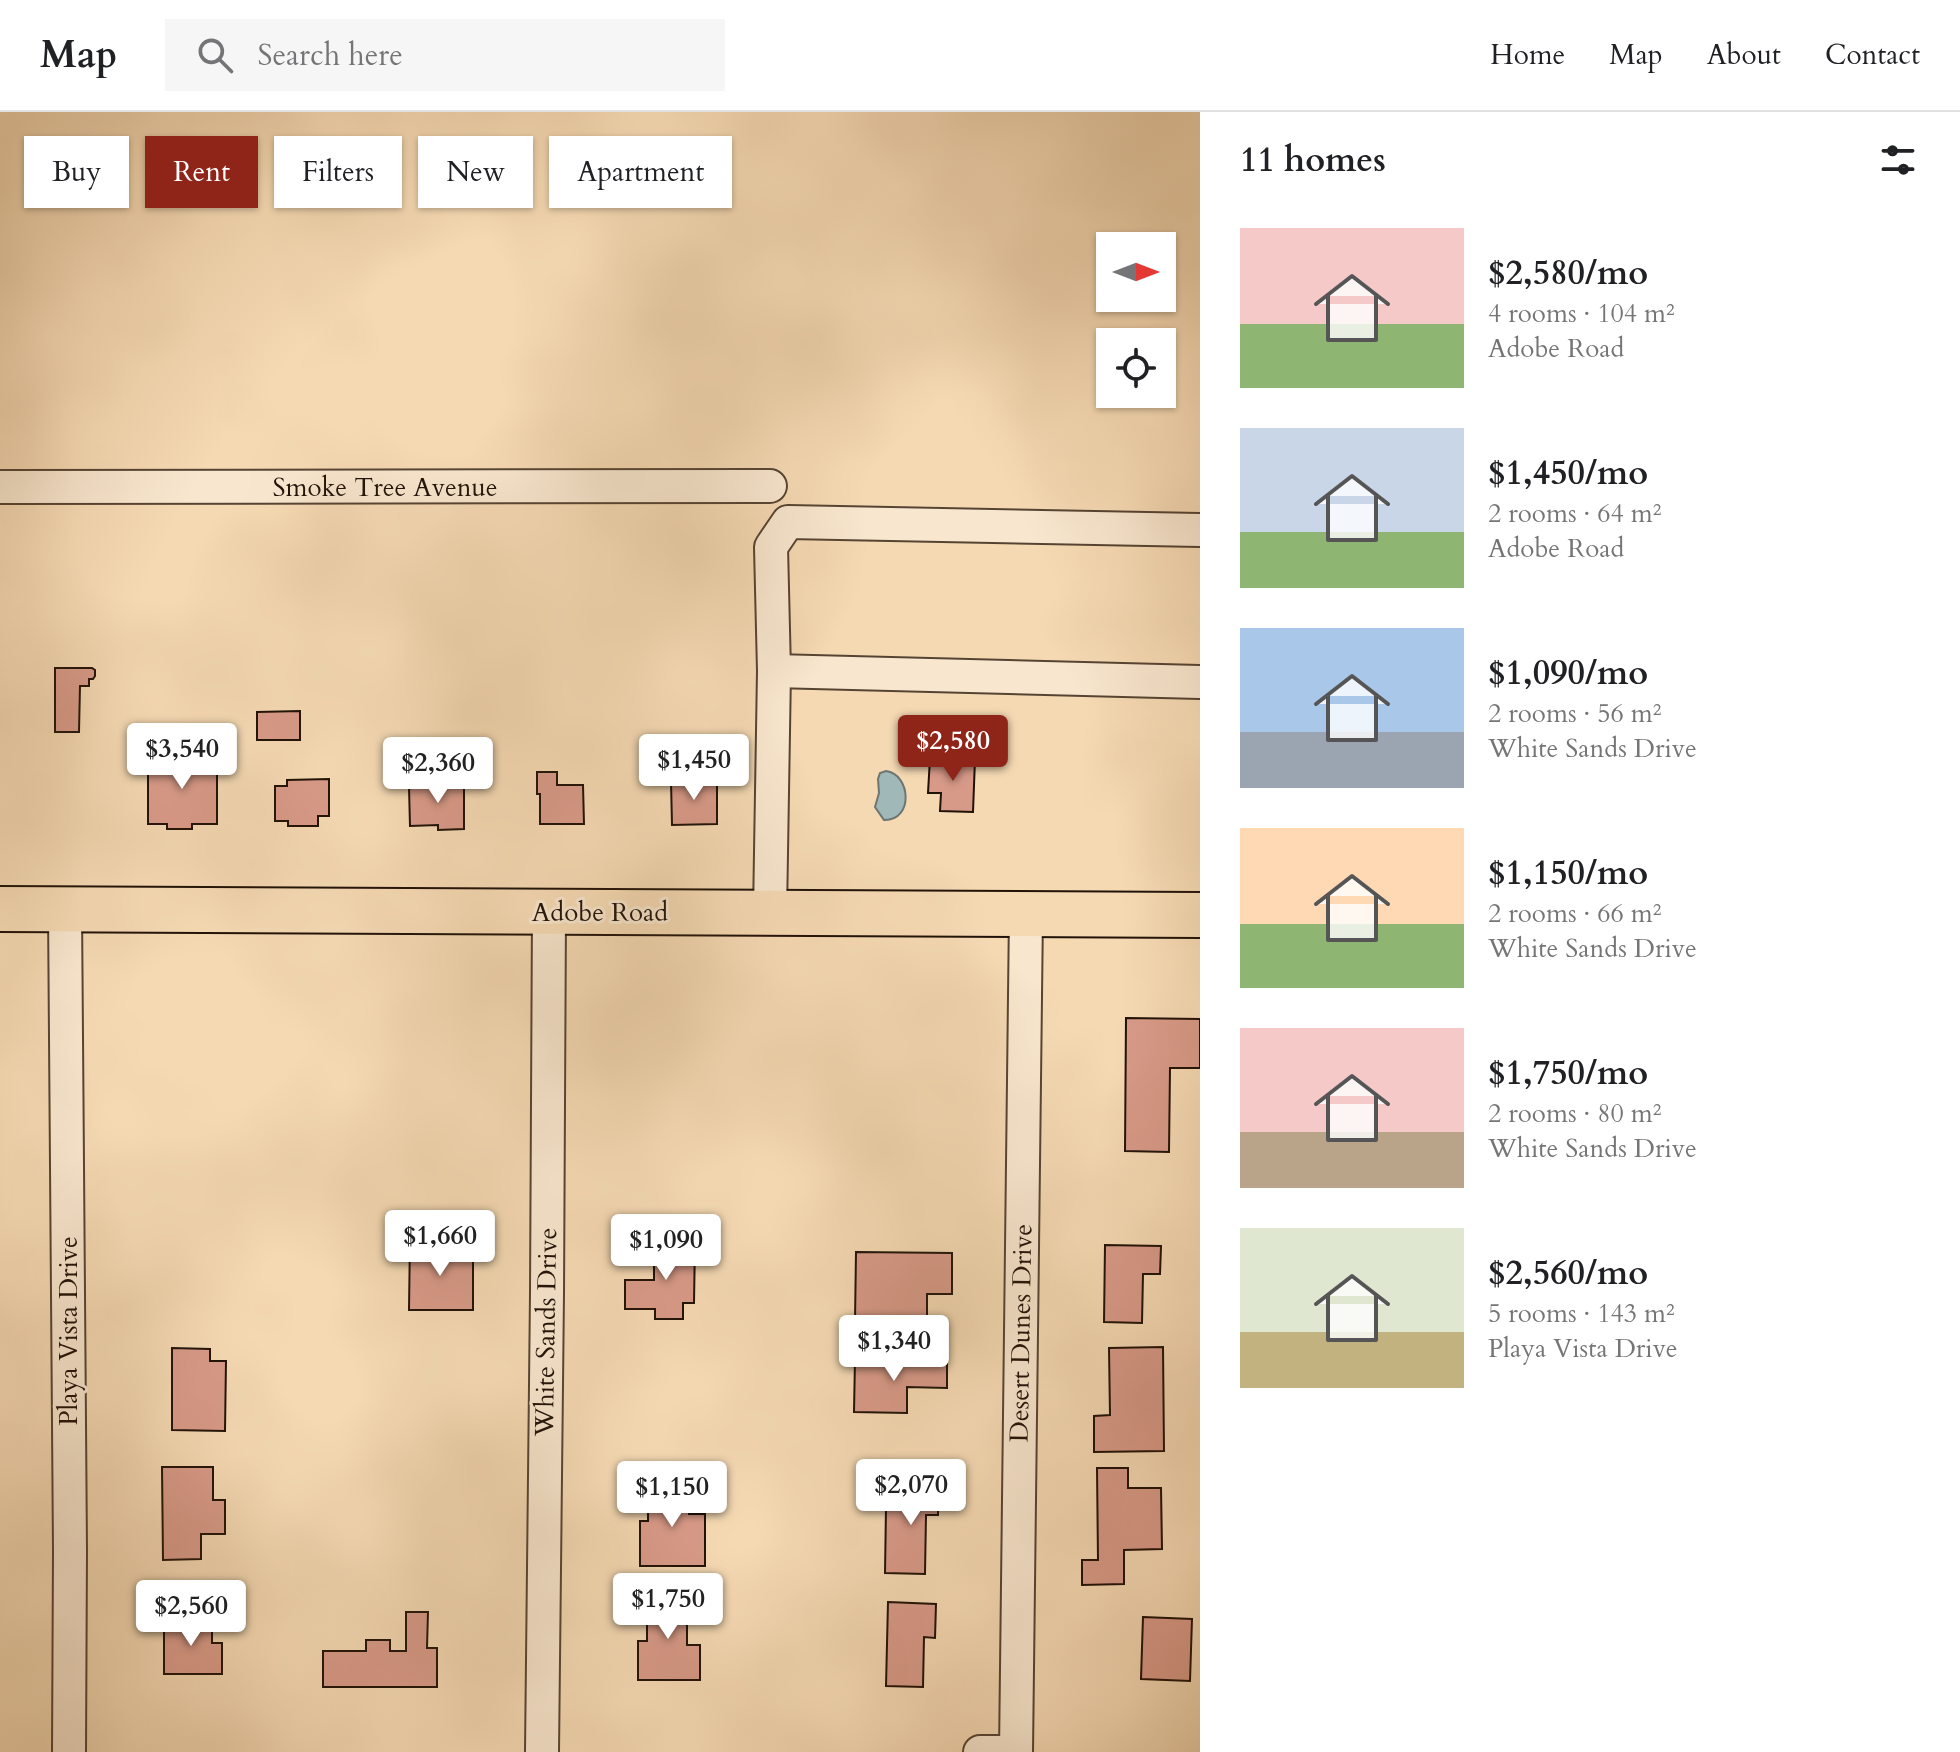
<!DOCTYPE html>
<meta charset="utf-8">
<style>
:root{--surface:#fff;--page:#f6f6f6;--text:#202124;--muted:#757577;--line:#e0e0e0;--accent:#8f2418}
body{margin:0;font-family:Cardo,serif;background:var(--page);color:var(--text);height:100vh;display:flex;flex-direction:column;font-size:30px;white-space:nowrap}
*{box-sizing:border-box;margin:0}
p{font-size:26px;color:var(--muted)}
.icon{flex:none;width:44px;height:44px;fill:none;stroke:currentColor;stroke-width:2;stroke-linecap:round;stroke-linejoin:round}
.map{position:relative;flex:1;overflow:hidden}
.side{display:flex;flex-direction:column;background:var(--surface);width:760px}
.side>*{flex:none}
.hud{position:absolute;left:24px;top:24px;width:760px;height:72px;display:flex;gap:16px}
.needle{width:52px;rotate:90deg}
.tools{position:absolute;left:1096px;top:120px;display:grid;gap:16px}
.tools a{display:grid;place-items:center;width:80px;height:80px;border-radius:0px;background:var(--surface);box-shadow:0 2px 6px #0004;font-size:40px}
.price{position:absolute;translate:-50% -68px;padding:0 18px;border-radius:8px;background:#fff;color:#222;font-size:26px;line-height:52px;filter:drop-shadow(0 2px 4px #0008)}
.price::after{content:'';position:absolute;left:50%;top:48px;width:24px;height:18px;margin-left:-12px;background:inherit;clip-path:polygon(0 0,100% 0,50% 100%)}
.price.on{background:var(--accent);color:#fff}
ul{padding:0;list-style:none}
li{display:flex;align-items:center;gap:24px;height:200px;padding:0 40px}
li span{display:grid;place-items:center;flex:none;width:224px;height:160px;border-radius:0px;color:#555}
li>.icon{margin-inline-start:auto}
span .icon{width:96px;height:96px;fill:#fffc;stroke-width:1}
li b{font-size:34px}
h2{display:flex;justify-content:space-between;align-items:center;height:96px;padding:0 40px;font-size:34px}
.pill{padding:0 28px;border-radius:0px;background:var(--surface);box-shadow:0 2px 6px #0004;font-size:28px;line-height:72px}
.pill.on{background:var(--accent);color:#fff}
header{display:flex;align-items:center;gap:48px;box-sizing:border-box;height:112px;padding:0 40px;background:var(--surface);border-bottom:2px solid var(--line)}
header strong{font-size:38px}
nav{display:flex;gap:44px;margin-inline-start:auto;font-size:28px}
.search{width:560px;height:72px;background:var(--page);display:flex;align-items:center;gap:20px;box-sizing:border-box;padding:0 28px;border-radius:0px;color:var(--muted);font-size:30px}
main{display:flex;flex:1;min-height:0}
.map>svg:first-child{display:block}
.water{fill:#a0b8b7;stroke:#6d7671;stroke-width:2}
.building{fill:#d89a88;stroke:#211208;stroke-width:2}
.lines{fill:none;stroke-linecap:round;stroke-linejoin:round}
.minor-casing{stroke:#564433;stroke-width:36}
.primary-casing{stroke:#211208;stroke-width:48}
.minor{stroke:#f8e6ce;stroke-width:32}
.primary{stroke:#f5d9b3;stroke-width:44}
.labels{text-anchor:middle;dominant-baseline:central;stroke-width:6;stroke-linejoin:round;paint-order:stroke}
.street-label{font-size:26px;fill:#211208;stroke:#f8e6ce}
</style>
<header>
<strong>Map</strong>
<div class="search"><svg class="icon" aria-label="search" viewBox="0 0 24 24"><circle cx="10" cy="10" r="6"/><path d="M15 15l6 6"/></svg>Search here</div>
<nav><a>Home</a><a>Map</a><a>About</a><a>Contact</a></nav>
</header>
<main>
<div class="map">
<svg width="1200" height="1640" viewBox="0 0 1200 1640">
<rect width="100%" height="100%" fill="#f5d9b3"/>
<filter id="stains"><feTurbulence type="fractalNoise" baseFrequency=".0025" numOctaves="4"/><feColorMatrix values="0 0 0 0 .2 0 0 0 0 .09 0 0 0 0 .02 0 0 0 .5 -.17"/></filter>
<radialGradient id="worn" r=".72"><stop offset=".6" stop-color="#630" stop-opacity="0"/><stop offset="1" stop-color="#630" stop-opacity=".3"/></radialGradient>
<path class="water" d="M 886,659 C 911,662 914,709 884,708 L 875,695 L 879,681 L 878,667 L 880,661 Z"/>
<g class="building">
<path d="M 55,556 L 92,556 L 95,558 L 95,564 L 93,567 L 89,567 L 89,574 L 80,574 L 79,620 L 55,620 Z"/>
<path d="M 300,599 L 300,628 L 257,628 L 257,600 Z"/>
<path d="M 148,644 L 217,645 L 217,712 L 192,712 L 192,717 L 167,717 L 167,712 L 148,712 Z"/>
<path d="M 930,646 L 975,647 L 973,700 L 940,699 L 941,681 L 928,681 Z"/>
<path d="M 537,660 L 557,660 L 557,673 L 583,673 L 584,712 L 540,712 L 540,682 L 537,682 Z"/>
<path d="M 329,667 L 329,704 L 318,704 L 318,714 L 288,714 L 288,709 L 275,709 L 275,674 L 287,674 L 287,668 Z"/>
<path d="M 717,668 L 717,712 L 672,713 L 671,669 Z"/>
<path d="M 426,669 L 464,669 L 464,717 L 438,718 L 438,713 L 410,714 L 409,675 L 426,674 Z"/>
<path d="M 1126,906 L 1200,907 L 1200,956 L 1170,956 L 1169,1040 L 1125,1039 Z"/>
<path d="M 410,1124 L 430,1124 L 430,1139 L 473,1139 L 473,1198 L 409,1198 Z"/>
<path d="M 654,1129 L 695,1129 L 694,1191 L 683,1191 L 683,1207 L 655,1207 L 655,1197 L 625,1197 L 625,1168 L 654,1168 Z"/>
<path d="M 1105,1133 L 1161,1134 L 1160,1162 L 1143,1162 L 1142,1211 L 1104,1210 Z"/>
<path d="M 856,1140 L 952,1141 L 952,1182 L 927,1182 L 927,1209 L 855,1209 Z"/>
<path d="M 1163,1235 L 1164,1339 L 1094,1340 L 1094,1304 L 1110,1303 L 1109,1236 Z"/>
<path d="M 172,1236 L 210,1237 L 210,1249 L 226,1249 L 225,1319 L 172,1318 Z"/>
<path d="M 855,1247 L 947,1249 L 947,1276 L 907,1275 L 907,1301 L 854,1300 Z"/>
<path d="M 162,1355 L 213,1355 L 213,1388 L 225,1388 L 225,1422 L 201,1422 L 201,1447 L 163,1448 Z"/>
<path d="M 1097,1356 L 1128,1356 L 1128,1376 L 1161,1376 L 1162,1437 L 1124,1438 L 1124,1472 L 1082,1473 L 1082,1448 L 1098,1448 Z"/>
<path d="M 906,1364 L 939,1365 L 938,1403 L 926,1403 L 925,1462 L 885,1461 L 886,1396 L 905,1396 Z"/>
<path d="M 648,1373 L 690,1373 L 689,1402 L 705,1402 L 705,1454 L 640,1454 L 640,1409 L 648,1409 Z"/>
<path d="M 647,1481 L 687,1481 L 687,1533 L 700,1533 L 700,1568 L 638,1568 L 638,1529 L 647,1529 Z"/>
<path d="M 888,1490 L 936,1492 L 935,1526 L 924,1525 L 923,1575 L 886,1574 Z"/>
<path d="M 406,1500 L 428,1500 L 427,1536 L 437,1536 L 437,1575 L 323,1575 L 323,1539 L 366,1539 L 366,1528 L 390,1528 L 390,1539 L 406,1539 Z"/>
<path d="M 1143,1505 L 1192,1507 L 1190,1569 L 1141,1567 Z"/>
<path d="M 164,1507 L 212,1507 L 212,1531 L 222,1531 L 222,1562 L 164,1562 Z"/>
</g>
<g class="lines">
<g class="minor-casing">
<g id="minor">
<path d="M 0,375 L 770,374"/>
<path d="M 774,559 L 1200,570"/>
<path d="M 65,797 L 70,1439 L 69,1640"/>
<path d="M 770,801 L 774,559 L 771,435 L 788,410 L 1200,418"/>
<path d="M 542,1640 L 547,1181 L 549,800"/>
<path d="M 980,1640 L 1016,1640 L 1026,801"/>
</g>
</g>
<g class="primary-casing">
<path id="primary" d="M 0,797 L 1200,803"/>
</g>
<use href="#minor" class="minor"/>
<use href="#primary" class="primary"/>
</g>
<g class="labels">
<g class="street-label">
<text x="385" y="375">Smoke Tree Avenue</text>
<text x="600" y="800">Adobe Road</text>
<text transform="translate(68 1219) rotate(-90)">Playa Vista Drive</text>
<text transform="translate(546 1220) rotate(-89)">White Sands Drive</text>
<text transform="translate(1021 1221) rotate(-89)">Desert Dunes Drive</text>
</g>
</g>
<rect width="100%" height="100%" filter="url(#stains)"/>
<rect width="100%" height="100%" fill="url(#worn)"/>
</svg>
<div class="tools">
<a><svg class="needle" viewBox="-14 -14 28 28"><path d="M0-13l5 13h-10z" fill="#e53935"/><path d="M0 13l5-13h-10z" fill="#757577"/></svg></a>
<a><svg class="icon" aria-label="locate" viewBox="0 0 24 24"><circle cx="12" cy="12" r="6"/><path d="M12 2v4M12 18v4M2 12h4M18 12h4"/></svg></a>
</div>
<b class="price on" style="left:953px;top:671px">$2,580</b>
<b class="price" style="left:182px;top:679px">$3,540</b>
<b class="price" style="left:694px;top:690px">$1,450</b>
<b class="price" style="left:438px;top:693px">$2,360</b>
<b class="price" style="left:440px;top:1166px">$1,660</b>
<b class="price" style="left:666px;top:1170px">$1,090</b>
<b class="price" style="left:894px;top:1271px">$1,340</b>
<b class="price" style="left:911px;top:1415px">$2,070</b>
<b class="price" style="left:672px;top:1417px">$1,150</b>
<b class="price" style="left:668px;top:1529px">$1,750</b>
<b class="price" style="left:191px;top:1536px">$2,560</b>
<div class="hud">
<a class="pill">Buy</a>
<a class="pill on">Rent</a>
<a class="pill">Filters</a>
<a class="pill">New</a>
<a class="pill">Apartment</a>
</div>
</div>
<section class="side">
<h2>11 homes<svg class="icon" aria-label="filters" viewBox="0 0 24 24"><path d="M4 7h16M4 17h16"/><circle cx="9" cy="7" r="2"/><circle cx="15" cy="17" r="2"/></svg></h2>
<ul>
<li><span style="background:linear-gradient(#f6c9c9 60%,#8fb573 0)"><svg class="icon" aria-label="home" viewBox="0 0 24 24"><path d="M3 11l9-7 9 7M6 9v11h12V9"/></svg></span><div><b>$2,580/mo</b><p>4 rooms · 104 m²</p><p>Adobe Road</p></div></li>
<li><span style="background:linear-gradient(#c9d6e8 65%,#8fb573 0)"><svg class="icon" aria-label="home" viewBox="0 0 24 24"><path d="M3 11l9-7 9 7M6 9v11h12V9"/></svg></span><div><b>$1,450/mo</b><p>2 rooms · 64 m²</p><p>Adobe Road</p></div></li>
<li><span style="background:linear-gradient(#a9c7e8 65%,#9aa5b1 0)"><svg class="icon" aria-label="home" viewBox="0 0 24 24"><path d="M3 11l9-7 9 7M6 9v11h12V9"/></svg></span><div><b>$1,090/mo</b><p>2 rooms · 56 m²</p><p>White Sands Drive</p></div></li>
<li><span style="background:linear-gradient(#ffd9b3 60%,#8fb573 0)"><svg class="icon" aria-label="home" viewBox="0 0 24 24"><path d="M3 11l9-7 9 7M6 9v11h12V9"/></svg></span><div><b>$1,150/mo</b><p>2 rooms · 66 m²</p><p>White Sands Drive</p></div></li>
<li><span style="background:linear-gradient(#f6c9c9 65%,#b9a48a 0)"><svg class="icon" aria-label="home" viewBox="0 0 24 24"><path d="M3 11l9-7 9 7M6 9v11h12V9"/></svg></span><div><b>$1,750/mo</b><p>2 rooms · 80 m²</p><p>White Sands Drive</p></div></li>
<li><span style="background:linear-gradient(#dfe7d0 65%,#c2b280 0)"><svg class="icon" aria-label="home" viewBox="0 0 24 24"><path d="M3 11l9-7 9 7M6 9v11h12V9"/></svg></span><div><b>$2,560/mo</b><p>5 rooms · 143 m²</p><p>Playa Vista Drive</p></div></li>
</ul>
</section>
</main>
